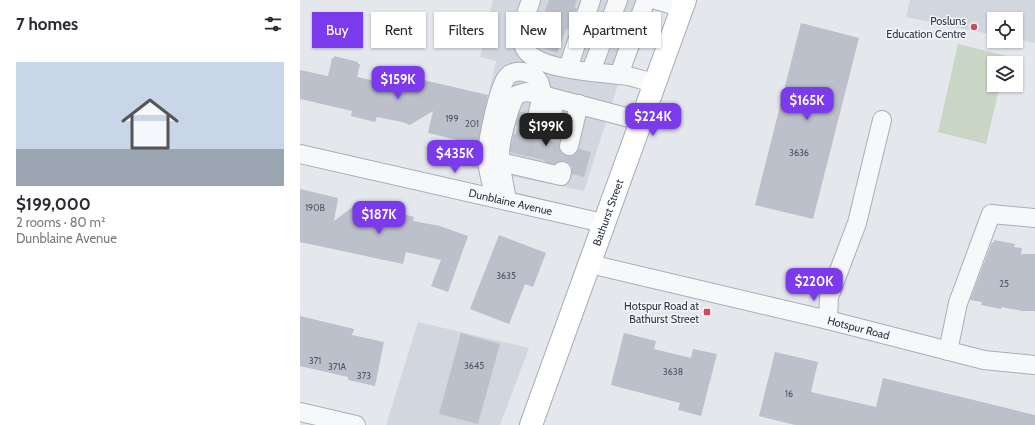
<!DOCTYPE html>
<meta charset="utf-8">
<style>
:root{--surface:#fff;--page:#f2f2f3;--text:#2b2b33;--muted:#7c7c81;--accent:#7c3aed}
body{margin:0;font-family:Cabin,sans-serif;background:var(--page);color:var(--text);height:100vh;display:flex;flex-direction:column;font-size:15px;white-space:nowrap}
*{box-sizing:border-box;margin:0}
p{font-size:13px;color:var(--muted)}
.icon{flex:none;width:22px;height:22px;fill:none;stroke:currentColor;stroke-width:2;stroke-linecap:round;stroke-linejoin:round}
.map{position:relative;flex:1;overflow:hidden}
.details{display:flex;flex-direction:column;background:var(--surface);width:300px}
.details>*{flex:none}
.hud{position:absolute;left:12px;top:12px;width:380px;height:36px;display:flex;gap:8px}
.fabs{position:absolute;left:687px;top:12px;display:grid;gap:8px}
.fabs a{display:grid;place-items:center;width:36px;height:36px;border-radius:0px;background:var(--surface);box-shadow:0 1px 3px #0004;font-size:20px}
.price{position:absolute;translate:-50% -34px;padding:0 9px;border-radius:8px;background:var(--accent);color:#fff;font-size:13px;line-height:26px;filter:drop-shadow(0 1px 2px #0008)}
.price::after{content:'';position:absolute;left:50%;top:24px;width:12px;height:9px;margin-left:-6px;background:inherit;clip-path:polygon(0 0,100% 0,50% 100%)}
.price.selected{background:#222;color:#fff}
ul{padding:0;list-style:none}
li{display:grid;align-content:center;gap:8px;height:212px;padding:0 16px}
li span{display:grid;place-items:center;height:124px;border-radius:0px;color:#555}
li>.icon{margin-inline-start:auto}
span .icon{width:72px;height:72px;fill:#fffc;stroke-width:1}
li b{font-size:17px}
h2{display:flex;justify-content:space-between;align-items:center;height:48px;padding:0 16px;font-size:17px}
.chip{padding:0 14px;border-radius:0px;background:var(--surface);box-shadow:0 1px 3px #0004;font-size:14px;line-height:36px}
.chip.selected{background:var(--accent);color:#fff}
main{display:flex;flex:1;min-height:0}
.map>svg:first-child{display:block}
.built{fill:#d2d6de}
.green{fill:#c9d6c5}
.building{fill:#bbc0ca}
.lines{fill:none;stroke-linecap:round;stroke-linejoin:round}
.minor-tunnel{stroke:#bfc3cb;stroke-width:18;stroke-dasharray:18 9;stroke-linecap:butt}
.minor-casing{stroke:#a9aeb7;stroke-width:20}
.major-casing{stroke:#a3abb8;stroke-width:24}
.minor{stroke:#f7f8fa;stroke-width:18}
.major{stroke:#fff;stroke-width:22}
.poi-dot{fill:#d1495b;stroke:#f4f6f9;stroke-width:1.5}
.labels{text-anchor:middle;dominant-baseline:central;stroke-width:3;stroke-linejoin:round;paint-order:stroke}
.number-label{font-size:9px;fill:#4f5766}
.poi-label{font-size:11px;fill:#2b3445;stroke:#f4f6f9;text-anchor:end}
.street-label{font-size:11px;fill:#2b3445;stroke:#f4f6f9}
</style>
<main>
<section class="details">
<h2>7 homes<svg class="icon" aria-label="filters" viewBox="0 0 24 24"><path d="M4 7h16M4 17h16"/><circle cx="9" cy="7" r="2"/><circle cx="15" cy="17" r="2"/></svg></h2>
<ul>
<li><span style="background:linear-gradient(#c9d6e8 70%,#9aa5b1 0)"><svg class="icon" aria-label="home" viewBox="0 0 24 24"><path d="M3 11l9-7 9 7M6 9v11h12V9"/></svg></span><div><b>$199,000</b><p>2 rooms · 80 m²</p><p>Dunblaine Avenue</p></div></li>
</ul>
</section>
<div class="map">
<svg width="735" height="425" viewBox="0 0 735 425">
<rect width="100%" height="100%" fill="#e4e7ec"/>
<g class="built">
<path d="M 193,0 L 345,0 L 284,191 L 172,168 L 196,61 L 180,57 Z"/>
<path d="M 610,0 L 735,0 L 735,43 L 716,39 L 716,19 L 694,19 L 694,35 L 606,17 Z"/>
<path d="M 118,322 L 229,348 L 200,425 L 86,425 Z"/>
</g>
<path class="green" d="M 658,44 L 707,56 L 705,63 L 694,63 L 694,85 L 700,85 L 686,144 L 638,132 Z"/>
<g class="building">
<path d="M 249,0 L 277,0 L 274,7 L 277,8 L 270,30 L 266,29 L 257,53 L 236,45 L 234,42 Z"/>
<path d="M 297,15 L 301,16 L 292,38 L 289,38 Z"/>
<path d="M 501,23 L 559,38 L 513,219 L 455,205 Z"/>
<path d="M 320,24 L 326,25 L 318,48 L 312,46 Z"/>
<path d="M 34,56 L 58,62 L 58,64 L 60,64 L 57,77 L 93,85 L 95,76 L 109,80 L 109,78 L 114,74 L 121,76 L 123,80 L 188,95 L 178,145 L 128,133 L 133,111 L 110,125 L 102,122 L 77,117 L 75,122 L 51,116 L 52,111 L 0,99 L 0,70 L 28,76 L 32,58 L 34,58 Z"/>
<path d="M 222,112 L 227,114 L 227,120 L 230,125 L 235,127 L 242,126 L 247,130 L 250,130 L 247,140 L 259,143 L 259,149 L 262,154 L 267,156 L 272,156 L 277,153 L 279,149 L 291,152 L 284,177 L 272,174 L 272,167 L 269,163 L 264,161 L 259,161 L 255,164 L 249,162 L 249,161 L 211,152 Z"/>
<path d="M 0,189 L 38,198 L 34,221 L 58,203 L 71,206 L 86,215 L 85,209 L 103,212 L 103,214 L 114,217 L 113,221 L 140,226 L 168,236 L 148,292 L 131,286 L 141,260 L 106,252 L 103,264 L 0,242 Z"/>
<path d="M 199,235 L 246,253 L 233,287 L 225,284 L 209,324 L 170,309 Z"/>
<path d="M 694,240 L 715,244 L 714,247 L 722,248 L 721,254 L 735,254 L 735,311 L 722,311 L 702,307 L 701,309 L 681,305 L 682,302 L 670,300 L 692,242 L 694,243 Z"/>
<path d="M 0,316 L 54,329 L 52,335 L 84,342 L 75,386 L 48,380 L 48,377 L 0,366 Z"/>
<path d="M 161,333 L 200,344 L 178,424 L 139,414 Z"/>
<path d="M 324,333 L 356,341 L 354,349 L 391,358 L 393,349 L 417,354 L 401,416 L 378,410 L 380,403 L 311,385 Z"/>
<path d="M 475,352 L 518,362 L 511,392 L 576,407 L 583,378 L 735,415 L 735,425 L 495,425 L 459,416 Z"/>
</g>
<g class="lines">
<g class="minor-tunnel">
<path d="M 218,154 L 228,114"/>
<path d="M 240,159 L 250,120"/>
<path d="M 252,169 L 259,143"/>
</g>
<g class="minor-casing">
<g id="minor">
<path d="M 231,0 C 227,13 218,30 223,45 C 232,72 303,72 328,76 C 337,78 345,81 354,83"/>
<path d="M 356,0 L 382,8"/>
<path d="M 268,68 L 291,0"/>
<path d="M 291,71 L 318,0"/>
<path d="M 319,75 L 346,0"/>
<path d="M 250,120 L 256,99"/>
<path d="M 269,146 L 279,104"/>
<path id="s1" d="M 0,154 L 303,223"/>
<path d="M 200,162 L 261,176 L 262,171"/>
<path d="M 195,198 C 192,185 188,173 187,159 C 186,146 198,87 207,77 C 215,67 236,72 240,84 C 244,95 239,106 237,117"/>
<path d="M 207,201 C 205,187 201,172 200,158 C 199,143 209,107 216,95 L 226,92 L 242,95 L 341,121"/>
<path id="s2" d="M 290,264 L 528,320 L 684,360 L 735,365"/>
<path d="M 528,320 L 529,297 L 557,223 L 582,120"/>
<path d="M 648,351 L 658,303 L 691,214 L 735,218"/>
<path d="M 0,412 L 56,425"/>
</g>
</g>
<g class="major-casing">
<g id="major">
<path id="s3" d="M 231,425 L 385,0"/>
</g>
</g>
<use href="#minor" class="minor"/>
<use href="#major" class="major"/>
</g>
<g class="poi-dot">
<circle cx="674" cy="27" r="4"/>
<rect x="403" y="308" width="8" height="8" rx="2"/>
</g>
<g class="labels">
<g class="number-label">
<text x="152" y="118">199</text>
<text x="172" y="123">201</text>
<text x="499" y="152">3636</text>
<text x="15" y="207">190B</text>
<text x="206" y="275">3635</text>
<text x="704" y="283">25</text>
<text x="15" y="360">371</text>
<text x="174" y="365">3645</text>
<text x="37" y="366">371A</text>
<text x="373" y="371">3638</text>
<text x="64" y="375">373</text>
<text x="489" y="393">16</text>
</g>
<g class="poi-label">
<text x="666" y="21">Posluns<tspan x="666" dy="13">Education Centre</tspan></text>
<text x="399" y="306">Hotspur Road at<tspan x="399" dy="13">Bathurst Street</tspan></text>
</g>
<g class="street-label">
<text stroke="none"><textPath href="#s1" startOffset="216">Dunblaine Avenue</textPath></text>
<text stroke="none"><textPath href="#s3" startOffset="226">Bathurst Street</textPath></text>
<text stroke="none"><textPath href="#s2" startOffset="276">Hotspur Road</textPath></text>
</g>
</g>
</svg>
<div class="fabs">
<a><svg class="icon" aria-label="locate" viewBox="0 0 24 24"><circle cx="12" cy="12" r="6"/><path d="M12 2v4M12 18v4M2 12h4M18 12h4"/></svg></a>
<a><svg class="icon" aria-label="layers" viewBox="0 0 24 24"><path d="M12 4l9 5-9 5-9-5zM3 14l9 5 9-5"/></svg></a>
</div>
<b class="price" style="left:98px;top:100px">$159K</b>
<b class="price" style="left:507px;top:121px">$165K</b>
<b class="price" style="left:353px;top:137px">$224K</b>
<b class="price selected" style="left:246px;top:147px">$199K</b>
<b class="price" style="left:155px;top:174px">$435K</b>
<b class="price" style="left:79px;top:235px">$187K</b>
<b class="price" style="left:514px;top:302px">$220K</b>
<div class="hud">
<a class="chip selected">Buy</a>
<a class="chip">Rent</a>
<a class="chip">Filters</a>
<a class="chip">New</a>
<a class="chip">Apartment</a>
</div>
</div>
</main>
